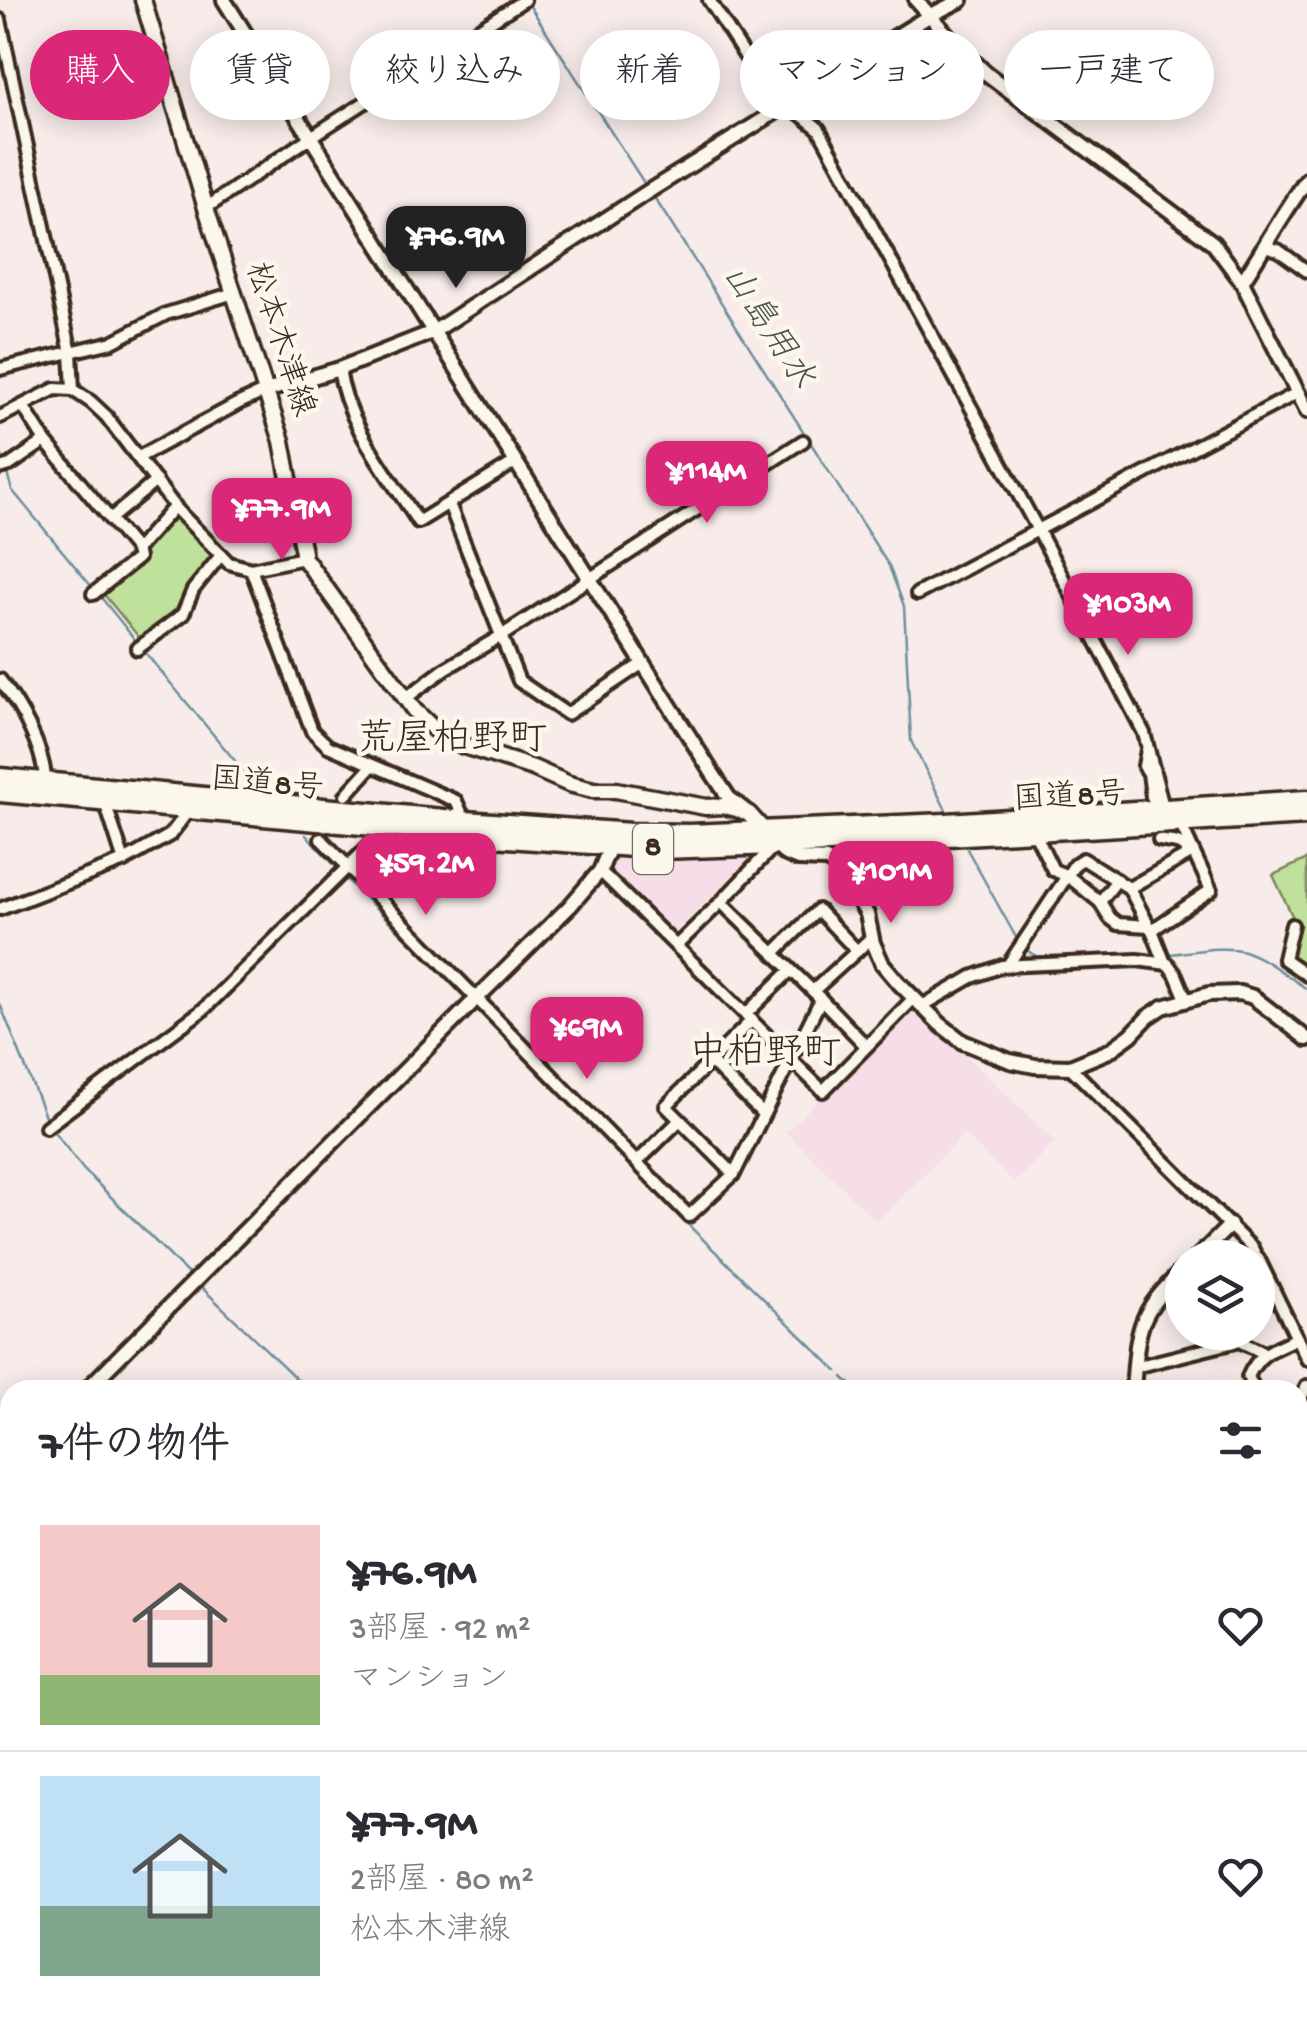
<!DOCTYPE html>
<html lang="ja">
<meta charset="utf-8">
<style>
:root{--surface:#fff;--page:#f7f7f7;--text:#2b2b33;--muted:#7c7c81;--line:#e1e1e2;--accent:#db2777}
body{margin:0;font-family:"Gochi Hand","Klee One",sans-serif;background:var(--page);color:var(--text);height:100vh;display:flex;flex-direction:column;font-size:38px;white-space:nowrap}
*{box-sizing:border-box;margin:0}
p{font-size:32px;color:var(--muted)}
.icon{flex:none;width:55px;height:55px;fill:none;stroke:currentColor;stroke-width:2;stroke-linecap:round;stroke-linejoin:round}
.map{position:relative;flex:1;overflow:hidden}
.panel{position:absolute;left:0px;top:1380px;width:1308px;height:642px;display:flex;flex-direction:column;background:var(--surface);border-radius:30px 30px 0 0;box-shadow:0 5px 25px #0003}
.panel>*{flex:none}
.banner{position:absolute;left:30px;top:30px;width:1248px;height:90px;display:flex;gap:20px}
.buttons{position:absolute;left:1165px;top:1240px;display:grid;gap:20px}
.buttons a{display:grid;place-items:center;width:110px;height:110px;border-radius:50%;background:var(--surface);box-shadow:0 5px 25px #0003;font-size:50px}
.price{position:absolute;translate:-50% -85px;padding:0 22px;border-radius:20px;background:var(--accent);color:#fff;font-size:32px;line-height:65px;filter:drop-shadow(0 2px 5px #0008)}
.price::after{content:'';position:absolute;left:50%;top:60px;width:30px;height:22px;margin-left:-15px;background:inherit;clip-path:polygon(0 0,100% 0,50% 100%)}
.price.current{background:#222;color:#fff}
ul{padding:0;list-style:none}
li{display:flex;align-items:center;gap:30px;height:250px;padding:0 40px}
li+li{border-top:2px solid var(--line)}
li span{display:grid;place-items:center;flex:none;width:280px;height:200px;border-radius:0px;color:#555}
li>.icon{margin-inline-start:auto}
span .icon{width:120px;height:120px;fill:#fffc;stroke-width:1}
li b{font-size:42px}
h2{display:flex;justify-content:space-between;align-items:center;height:120px;padding:0 40px;font-size:42px}
.tag{padding:0 35px;border-radius:45px;background:var(--surface);box-shadow:0 5px 25px #0003;font-size:35px;line-height:90px}
.tag.current{background:var(--accent);color:#fff}
.map>svg:first-child{display:block}
.built{fill:#f5dee8}
.green{fill:#bfe19b;stroke:#7d865c;stroke-width:2.5}
.lines{fill:none;stroke-linecap:round;stroke-linejoin:round}
.stream{stroke:#6d8f9c;stroke-width:2.5}
.minor-casing{stroke:#3b2a1e;stroke-width:18}
.tertiary-casing{stroke:#3b2a1e;stroke-width:20}
.secondary-casing{stroke:#3b2a1e;stroke-width:21}
.trunk-casing{stroke:#3b2a1e;stroke-width:25}
.minor{stroke:#fbf7ec;stroke-width:10}
.tertiary{stroke:#fbf7ec;stroke-width:12}
.secondary{stroke:#fbf7ec;stroke-width:14}
.trunk{stroke:#fbf7ec;stroke-width:18}
.labels{text-anchor:middle;dominant-baseline:central;stroke-width:9;stroke-linejoin:round;paint-order:stroke}
.shield{fill:#fbf7ec;stroke:#75685c;stroke-width:2.5}
.shield-label{font-size:30px;font-weight:bold;fill:#3b2a1e}
.street-label{font-size:32px;fill:#3b2a1e;stroke:#fbf7ec}
.water-label{font-size:35px;font-style:italic;fill:#505452;stroke:#fbf7ec}
.quarter-label{font-size:38px;fill:#3b2a1e;stroke:#fbf7ec}
</style>
<div class="map">
<svg width="1307" height="2021" viewBox="0 0 1307 2021">
<rect width="100%" height="100%" fill="#f8ecea"/>
<filter id="ink" filterUnits="userSpaceOnUse"><feTurbulence type="fractalNoise" baseFrequency=".01" numOctaves="2"/><feDisplacementMap in="SourceGraphic" scale="20" xChannelSelector="R" yChannelSelector="G"/><feConvolveMatrix kernelMatrix="1 2 1 2 8 2 1 2 1" color-interpolation-filters="sRGB"/></filter>
<g filter="url(#ink)">
<g class="built">
<path d="M 615,853 L 757,855 L 672,934 L 609,870 Z"/>
<path d="M 914,1004 L 1055,1142 L 1014,1183 L 964,1134 L 877,1222 L 786,1132 Z"/>
<path d="M 671,2013 L 891,2013 L 878,2021 L 676,2021 Z"/>
</g>
<g class="green">
<path d="M 174,515 L 216,557 L 183,600 L 182,608 L 142,641 L 102,592 L 144,557 L 145,551 Z"/>
<path d="M 1307,859 L 1307,971 L 1290,960 L 1288,955 L 1295,922 L 1273,875 Z"/>
</g>
<g class="lines">
<g class="stream">
<path d="M 528,3 L 646,186"/>
<path d="M 654,197 L 889,566 L 904,606 L 911,741 L 946,810"/>
<path d="M 0,451 L 4,462"/>
<path d="M 6,470 L 12,490 L 92,587"/>
<path d="M 100,596 L 136,641"/>
<path d="M 143,650 L 256,786"/>
<path d="M 306,835 L 338,869"/>
<path d="M 967,849 L 1018,941"/>
<path d="M 344,877 L 469,999"/>
<path d="M 1026,950 L 1036,956 L 1063,958"/>
<path d="M 1171,954 C 1193,952 1222,945 1244,951 C 1266,958 1288,977 1307,989"/>
<path d="M 0,1004 L 47,1121"/>
<path d="M 475,1005 L 658,1194"/>
<path d="M 51,1128 L 83,1169 L 190,1276"/>
<path d="M 668,1205 L 837,1371"/>
<path d="M 199,1285 L 308,1390"/>
<path d="M 843,1377 L 856,1390"/>
<path d="M 1298,1894 L 1307,1907"/>
<path d="M 580,2012 L 585,2021"/>
</g>
<g class="minor-casing">
<g id="minor">
<path d="M 709,0 L 763,84 L 819,129 L 1038,530 L 1144,733 L 1163,807"/>
<path d="M 0,20 L 71,353 L 73,390"/>
<path d="M 206,208 L 311,137 L 524,0"/>
<path d="M 1265,246 L 1278,250 L 1307,271"/>
<path d="M 0,369 L 112,342 L 166,314 L 234,293"/>
<path d="M 339,369 C 348,428 388,473 418,522 L 515,462"/>
<path d="M 0,417 L 55,389 L 73,390 L 91,402 L 106,416 L 179,512 L 229,563 L 251,569 L 304,558"/>
<path d="M 45,441 L 136,550 L 175,506"/>
<path d="M 139,457 L 239,403 L 266,391"/>
<path d="M 0,468 L 10,465 L 45,441 L 23,406"/>
<path d="M 449,504 L 519,681 L 567,714 L 643,663"/>
<path d="M 110,519 L 156,481"/>
<path d="M 251,569 L 312,731 L 328,746 L 456,801 L 465,821"/>
<path d="M 93,594 L 138,558 L 136,550"/>
<path d="M 917,594 L 1297,393"/>
<path d="M 137,649 L 183,614 L 193,590 L 221,555"/>
<path d="M 0,680 C 20,705 45,750 45,782"/>
<path d="M 406,698 L 445,669 L 501,636 L 803,441"/>
<path d="M 1147,750 L 1144,766 L 1149,773 L 1152,797"/>
<path d="M 346,795 L 372,766"/>
<path d="M 105,802 L 124,861"/>
<path d="M 1034,831 L 1053,870 L 1068,876 L 1100,902 L 1110,918 L 1118,924 L 1149,926 L 1152,930"/>
<path d="M 321,839 L 689,1216 L 734,1174 L 821,999 L 721,902 L 773,847"/>
<path d="M 1159,840 C 1171,843 1182,840 1188,853"/>
<path d="M 600,871 L 823,1091 L 914,998"/>
<path d="M 1129,888 L 1150,928"/>
<path d="M 1100,902 L 1117,880"/>
<path d="M 0,909 L 124,861 L 170,835 L 189,810"/>
<path d="M 1292,925 L 1284,959 L 1307,975"/>
<path d="M 676,946 L 721,902"/>
<path d="M 774,953 L 818,910 L 857,951 L 872,937"/>
<path d="M 1165,963 L 1152,930 L 1211,890 L 1180,823"/>
<path d="M 1008,965 L 1075,864 L 1083,859 L 1129,888 L 1193,852"/>
<path d="M 813,991 L 857,951"/>
<path d="M 821,999 L 866,1046"/>
<path d="M 922,1006 L 972,977 L 1002,966 L 1137,960 L 1168,964 L 1176,975 L 1186,999"/>
<path d="M 746,1014 L 790,971"/>
<path d="M 711,1062 L 763,1114"/>
<path d="M 1070,1067 L 1252,1248 L 1257,1258"/>
<path d="M 46,1127 L 204,1009 L 379,836 L 379,827"/>
<path d="M 637,1162 L 679,1121"/>
<path d="M 734,1174 L 666,1106 L 752,1020"/>
<path d="M 1258,1258 L 1307,1359"/>
<path d="M 1135,1367 L 1239,1341 L 1264,1353"/>
<path d="M 1255,1390 L 1248,1377 C 1259,1352 1274,1349 1297,1338"/>
<path d="M 1298,1404 L 1307,1386"/>
<path d="M 1298,1441 L 1307,1449"/>
<path d="M 1298,1496 L 1307,1482"/>
<path d="M 1298,1504 L 1307,1506"/>
<path d="M 1298,1546 L 1307,1540"/>
<path d="M 0,1763 L 10,1780"/>
<path d="M 0,1918 L 10,1912"/>
<path d="M 144,2012 L 148,2021"/>
<path d="M 589,2012 L 594,2021"/>
</g>
</g>
<g class="tertiary-casing">
<g id="tertiary">
<path d="M 224,0 L 713,774 L 729,798 L 747,812"/>
<path d="M 916,0 L 958,47 L 987,74 L 1213,243 L 1242,282 L 1307,411"/>
<path d="M 1242,282 C 1264,248 1283,213 1307,180"/>
<path d="M 266,391 L 339,369 L 433,332 L 646,193 L 929,16 L 961,0"/>
<path d="M 773,843 L 784,853 L 798,859 L 826,860 L 838,866 L 867,914 L 873,943 L 882,963 L 898,982 L 940,1024 L 963,1042 L 1010,1061 L 1035,1066 L 1070,1067 L 1109,1051 L 1131,1035 L 1148,1017 L 1163,1007 L 1209,994 L 1240,993 L 1253,997 L 1307,1039"/>
<path d="M 838,866 L 854,848 L 868,847"/>
<path d="M 474,1001 L 570,906 L 600,871 L 610,847"/>
<path d="M 1197,1258 L 1230,1225"/>
<path d="M 86,1390 L 471,1004"/>
<path d="M 1133,1390 C 1138,1328 1136,1316 1182,1271"/>
<path d="M 0,1476 L 10,1466"/>
<path d="M 429,2021 L 443,2012"/>
</g>
</g>
<g class="secondary-casing">
<path id="secondary" d="M 143,0 L 206,208 L 282,441 L 304,558 L 414,710 L 434,729 L 464,746 L 533,768 L 569,784 L 593,790 L 616,790 L 706,807 L 723,806 L 737,809 L 749,814 L 765,832"/>
</g>
<g class="trunk-casing">
<g id="trunk">
<path d="M 0,778 L 465,821 L 631,833 L 690,834 L 946,823 L 1307,800"/>
<path d="M 0,792 L 494,837 L 661,849 L 830,843 L 1307,815"/>
</g>
</g>
<use href="#minor" class="minor"/>
<use href="#tertiary" class="tertiary"/>
<use href="#secondary" class="secondary"/>
<use href="#trunk" class="trunk"/>
</g>
</g>
<g class="labels">
<rect class="shield" x="633" y="824" width="40" height="50" rx="8"/>
<g class="shield-label">
<text x="653" y="849">8</text>
</g>
<g class="street-label">
<text transform="translate(278 340) rotate(72)">松本木津線</text>
<text transform="translate(267 786) rotate(5)">国道8号</text>
<text transform="translate(1070 799) rotate(-3)">国道8号</text>
</g>
<g class="water-label">
<text transform="translate(766 328) rotate(57)">山島用水</text>
</g>
<g class="quarter-label">
<text x="452" y="742">荒屋柏野町</text>
<text x="765" y="1056">中柏野町</text>
</g>
</g>
</svg>
<div class="buttons">
<a><svg class="icon" aria-label="layers" viewBox="0 0 24 24"><path d="M12 4l9 5-9 5-9-5zM3 14l9 5 9-5"/></svg></a>
</div>
<b class="price current" style="left:456px;top:291px">¥76.9M</b>
<b class="price" style="left:707px;top:526px">¥114M</b>
<b class="price" style="left:282px;top:563px">¥77.9M</b>
<b class="price" style="left:1128px;top:658px">¥103M</b>
<b class="price" style="left:426px;top:918px">¥59.2M</b>
<b class="price" style="left:891px;top:926px">¥101M</b>
<b class="price" style="left:587px;top:1082px">¥69M</b>
<div class="banner">
<a class="tag current">購入</a>
<a class="tag">賃貸</a>
<a class="tag">絞り込み</a>
<a class="tag">新着</a>
<a class="tag">マンション</a>
<a class="tag">一戸建て</a>
</div>
<section class="panel">
<h2>7件の物件<svg class="icon" aria-label="filters" viewBox="0 0 24 24"><path d="M4 7h16M4 17h16"/><circle cx="9" cy="7" r="2"/><circle cx="15" cy="17" r="2"/></svg></h2>
<ul>
<li><span style="background:linear-gradient(#f6c9c9 75%,#8fb573 0)"><svg class="icon" aria-label="home" viewBox="0 0 24 24"><path d="M3 11l9-7 9 7M6 9v11h12V9"/></svg></span><div><b>¥76.9M</b><p>3部屋 · 92 m²</p><p>マンション</p></div><svg class="icon" aria-label="heart" viewBox="0 0 24 24"><path d="M12 20l-8-8c-3-5 5-10 8-4 3-6 11-1 8 4z"/></svg></li>
<li><span style="background:linear-gradient(#bfe0f5 65%,#7fa58c 0)"><svg class="icon" aria-label="home" viewBox="0 0 24 24"><path d="M3 11l9-7 9 7M6 9v11h12V9"/></svg></span><div><b>¥77.9M</b><p>2部屋 · 80 m²</p><p>松本木津線</p></div><svg class="icon" aria-label="heart" viewBox="0 0 24 24"><path d="M12 20l-8-8c-3-5 5-10 8-4 3-6 11-1 8 4z"/></svg></li>
</ul>
</section>
</div>
